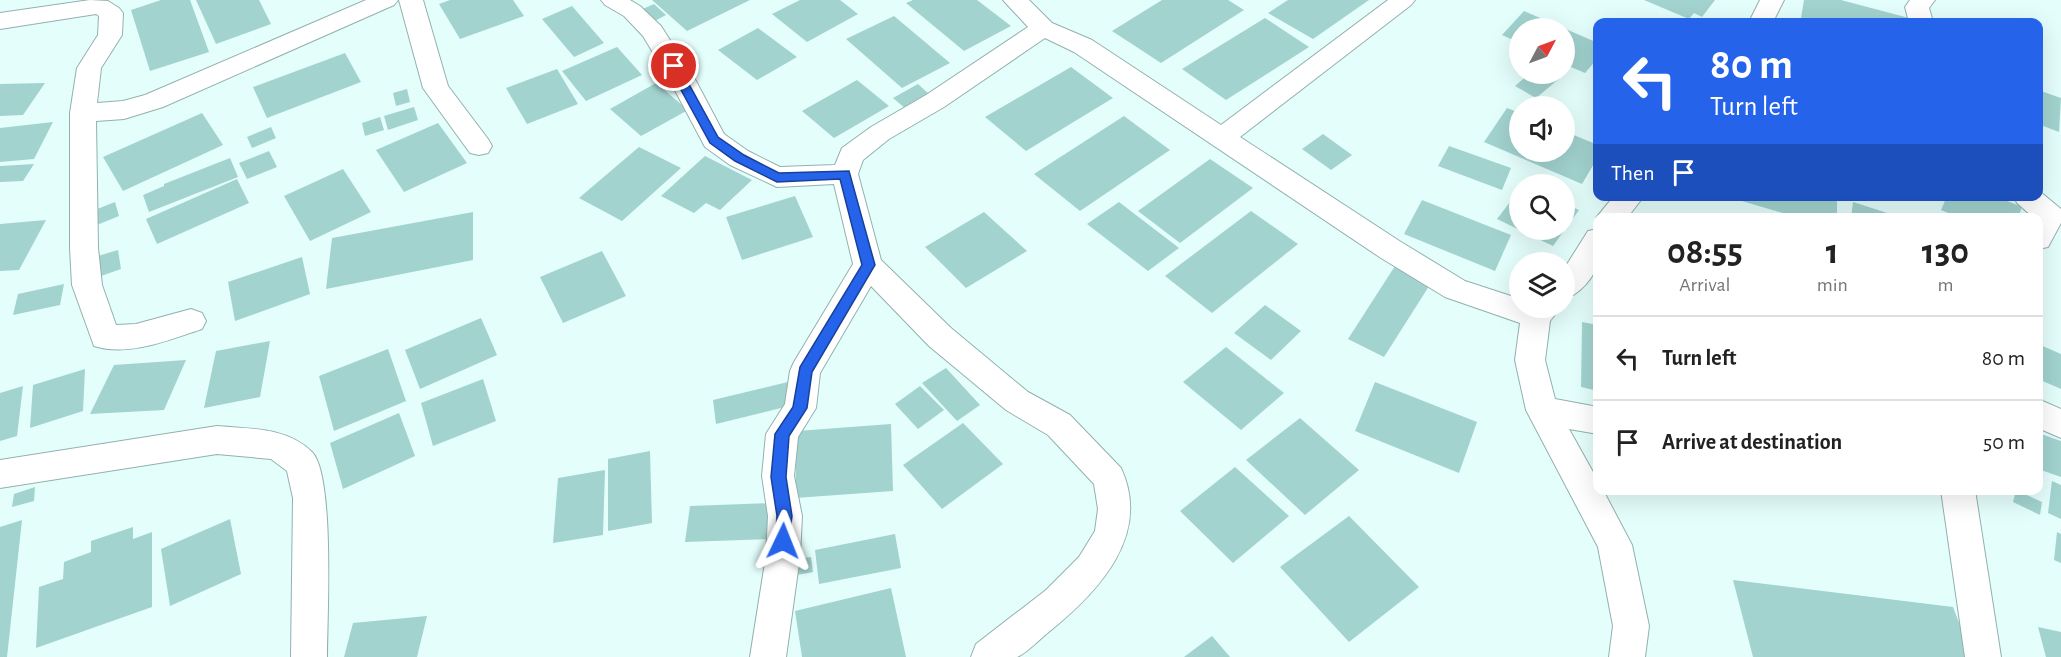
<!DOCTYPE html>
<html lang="en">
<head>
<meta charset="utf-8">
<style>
  body { margin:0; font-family:"Alegreya Sans",sans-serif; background:#f6f6f6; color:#222; height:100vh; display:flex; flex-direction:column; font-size:22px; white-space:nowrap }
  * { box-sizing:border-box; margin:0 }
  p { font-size:20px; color:#767676 }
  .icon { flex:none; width:33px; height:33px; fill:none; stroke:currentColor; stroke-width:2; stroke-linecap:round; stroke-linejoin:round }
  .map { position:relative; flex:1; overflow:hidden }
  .panel { position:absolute; left:1593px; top:213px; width:450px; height:282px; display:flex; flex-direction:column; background:#fff; border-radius:12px; box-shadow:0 6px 24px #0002 }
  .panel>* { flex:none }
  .banner { position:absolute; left:1593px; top:18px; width:450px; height:183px; border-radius:12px; box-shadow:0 6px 24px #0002; background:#2563eb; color:#fff; overflow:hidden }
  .needle { width:39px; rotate:49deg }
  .fabs { position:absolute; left:1509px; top:18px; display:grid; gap:12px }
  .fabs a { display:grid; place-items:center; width:66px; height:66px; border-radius:50%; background:#fff; box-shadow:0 6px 24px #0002; font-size:30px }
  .pin { position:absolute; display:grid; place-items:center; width:51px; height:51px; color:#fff; margin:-26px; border:3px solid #fff; border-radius:50%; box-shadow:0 2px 6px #0007 }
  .me { position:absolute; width:66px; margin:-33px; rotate:2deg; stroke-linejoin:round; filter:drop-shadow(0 0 4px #0008) }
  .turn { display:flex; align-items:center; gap:21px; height:126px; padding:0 18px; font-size:27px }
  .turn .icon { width:78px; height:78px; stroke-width:2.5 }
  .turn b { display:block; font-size:42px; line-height:51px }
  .then { display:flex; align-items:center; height:57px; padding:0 18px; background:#0003; gap:12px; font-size:22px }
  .eta { display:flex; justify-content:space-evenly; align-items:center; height:102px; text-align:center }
  .eta b { font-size:36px; font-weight:600; line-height:42px }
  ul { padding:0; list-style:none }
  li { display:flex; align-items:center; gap:18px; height:84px; padding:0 18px; border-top:2px solid #e0e0e0 }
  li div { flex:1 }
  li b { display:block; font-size:22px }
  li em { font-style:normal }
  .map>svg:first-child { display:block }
  .building { fill:#a2d3cf }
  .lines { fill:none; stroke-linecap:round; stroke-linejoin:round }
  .minor-casing { stroke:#92b1ae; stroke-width:2 }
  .minor { fill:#fff; fill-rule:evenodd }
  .route { fill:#2563eb; stroke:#184099; stroke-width:1.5 }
</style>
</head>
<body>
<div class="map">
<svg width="2061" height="657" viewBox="0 0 2061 657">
  <rect width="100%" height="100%" fill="#e4fefc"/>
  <g class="building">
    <polygon points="161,0 190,0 209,52 150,71 131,10"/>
    <polygon points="196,0 259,0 271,24 216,44"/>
    <polygon points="450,0 513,0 524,16 460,39 439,4"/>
    <polygon points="652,0 750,0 687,31"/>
    <polygon points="800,0 840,0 858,14 807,42 772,14"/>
    <polygon points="913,0 977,0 1011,26 964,51 906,3"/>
    <polygon points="1162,0 1228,0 1244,10 1161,63 1112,31"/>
    <polygon points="1288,0 1369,0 1313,39 1268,13"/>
    <polygon points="1644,0 1715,0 1702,17 1694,13 1689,19"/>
    <polygon points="1804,0 1841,0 1909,18 1909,22 1817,22 1801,18"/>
    <polygon points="654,4 666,15 651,23 638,11"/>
    <polygon points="572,6 604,43 574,57 542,19"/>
    <polygon points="1524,11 1598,43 1598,58 1585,73 1564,64 1564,28 1520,28 1520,43 1502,35"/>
    <polygon points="894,16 950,63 902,88 846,39"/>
    <polygon points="1265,18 1309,47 1226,100 1182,69"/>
    <polygon points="758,28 797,57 757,80 718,50"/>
    <polygon points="617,47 642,75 586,101 562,71"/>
    <polygon points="345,53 361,82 267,118 253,87"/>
    <polygon points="1071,67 1113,98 1026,151 985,117"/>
    <polygon points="557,69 578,104 527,124 506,88"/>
    <polygon points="1529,74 1565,74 1536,98 1515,86"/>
    <polygon points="857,80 889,106 834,138 802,111"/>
    <polygon points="45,83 23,115 0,116 0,84"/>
    <polygon points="656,83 688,110 641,136 610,109"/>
    <polygon points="918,84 931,96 906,109 893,98"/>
    <polygon points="407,89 410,102 396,106 393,93"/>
    <polygon points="2038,90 2061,98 2059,132 2038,124"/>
    <polygon points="414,107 418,120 388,130 384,116"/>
    <polygon points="1507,108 1520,113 1520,152 1564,152 1564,131 1598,145 1598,157 1582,184 1484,142"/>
    <polygon points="202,113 223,145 123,191 103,157"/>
    <polygon points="1124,116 1170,150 1080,211 1034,174"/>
    <polygon points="380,117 384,130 365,136 362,123"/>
    <polygon points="53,122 34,159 0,162 0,128"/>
    <polygon points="438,123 467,163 404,192 376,150"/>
    <polygon points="271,127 276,138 252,148 247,137"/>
    <polygon points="1323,134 1352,155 1331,170 1302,149"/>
    <polygon points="1449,146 1511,168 1502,190 1438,166"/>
    <polygon points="639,147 681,168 622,221 579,198"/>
    <polygon points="269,151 277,167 247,179 239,163"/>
    <polygon points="705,156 752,180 720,210 706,203 694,213 661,196"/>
    <polygon points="230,158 238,177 149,212 143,195 164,186 164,184"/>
    <polygon points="1210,159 1253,188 1180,243 1138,211"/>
    <polygon points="34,164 23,181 0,182 0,166"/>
    <polygon points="343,169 371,212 310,241 284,196"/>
    <polygon points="237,179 249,203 157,244 146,219"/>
    <polygon points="1520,189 1520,230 1564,230 1564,203 1579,210 1553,246 1497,219"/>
    <polygon points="795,196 813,237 742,260 726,217"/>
    <polygon points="1725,196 1837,196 1837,218 1800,218"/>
    <polygon points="1947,196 1995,196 2022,207 2018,218 1960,218 1941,210"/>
    <polygon points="1422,200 1511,235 1495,271 1404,234"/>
    <polygon points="115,202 119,216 97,225 92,211"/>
    <polygon points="1119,202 1179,248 1148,271 1087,224"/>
    <polygon points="1853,202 1900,217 1900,218 1851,218"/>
    <polygon points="1251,211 1298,244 1212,313 1165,276"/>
    <polygon points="473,212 473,260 326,289 332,238"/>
    <polygon points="984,212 1027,251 966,288 925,247"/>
    <polygon points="46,220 19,270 0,271 0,224"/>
    <polygon points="118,250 121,269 101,276 98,256"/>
    <polygon points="602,251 626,296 563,323 540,277"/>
    <polygon points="302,257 310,294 235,321 228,282"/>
    <polygon points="1395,266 1431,283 1384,357 1348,339"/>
    <polygon points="64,284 60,305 13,315 18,294"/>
    <polygon points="1265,305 1301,331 1271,360 1234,333"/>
    <polygon points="481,318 497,355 420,389 405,350"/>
    <polygon points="1582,322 1598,325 1598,391 1581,387"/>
    <polygon points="270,341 260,397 204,408 216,351"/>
    <polygon points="2038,344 2061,354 2061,389 2038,379"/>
    <polygon points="1226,347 1284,393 1241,430 1183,382"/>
    <polygon points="388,349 406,401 334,431 319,376"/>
    <polygon points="186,360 164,410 90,414 114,365"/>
    <polygon points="946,368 980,405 957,421 922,383"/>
    <polygon points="85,369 83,411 30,428 33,385"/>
    <polygon points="483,379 496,421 433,446 421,403"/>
    <polygon points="788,382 793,405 716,424 713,400"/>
    <polygon points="1375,382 1477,422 1459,473 1355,431"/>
    <polygon points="23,386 17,436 0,441 0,393"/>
    <polygon points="920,386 944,410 918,429 895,404"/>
    <polygon points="399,413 415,456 343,489 330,443"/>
    <polygon points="1300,418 1359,470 1305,515 1246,460"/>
    <polygon points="963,423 1003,464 942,509 903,465"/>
    <polygon points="891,424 893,491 795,498 797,431"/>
    <polygon points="2038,433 2061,441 2061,477 2038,469"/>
    <polygon points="650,451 652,523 608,531 608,459"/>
    <polygon points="1235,467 1289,516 1233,563 1180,511"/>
    <polygon points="605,470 603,535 553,543 558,478"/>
    <polygon points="2052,481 2061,485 2061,519 2048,513"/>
    <polygon points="35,487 34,501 12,507 14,494"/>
    <polygon points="2016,490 2042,502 2040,515 2013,502"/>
    <polygon points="774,503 771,539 685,542 690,506"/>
    <polygon points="1349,516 1419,587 1349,642 1280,567"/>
    <polygon points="230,519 241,574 170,606 161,549"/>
    <polygon points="22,520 7,657 0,657 0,527"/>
    <polygon points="133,527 133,539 152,532 152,607 36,648 39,587 63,579 64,562 91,552 91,541"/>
    <polygon points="2057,532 2061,534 2061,563 2054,560"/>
    <polygon points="895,534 901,568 819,584 815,550"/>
    <polygon points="811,557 813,572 797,575 796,559"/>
    <polygon points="1733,580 1953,607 1972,657 1753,657"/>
    <polygon points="891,588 906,657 802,657 795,611"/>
    <polygon points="427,616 417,657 344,657 353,623"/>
    <polygon points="2038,627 2061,632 2061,657 2046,657"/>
    <polygon points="1212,636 1230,657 1184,657"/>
  </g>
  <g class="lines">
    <g class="minor-casing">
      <g id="minor">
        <path d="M90,0L108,1L119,8L123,13L122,35L101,68L97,103L123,101L145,95L366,0H398L394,5L163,107L124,119L96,121L98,248L102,285L116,325L136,324L191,309L202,313L206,321L202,329C169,340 128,357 94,346L72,285L70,248V113L77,68L98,35L99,16L96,14L0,29V13Z"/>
        <polygon points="399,0 423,0 448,86 488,139 492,146 488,153 479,155 470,153 423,88"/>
        <path d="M601,0H630L640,6L661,26L696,81L724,134L748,151L780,167L835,165L842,148L871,127L926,95L1028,27L1003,0H1029L1052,23L1092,40L1221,125L1388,0H1415L1411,5L1240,137L1401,242L1465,281L1520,299V308H1560L1550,321L1545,360L1555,399L1598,407V434L1569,429L1598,481V490H1603L1632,545L1649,626L1645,657H1609L1613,626L1598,547L1526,410L1515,360L1520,323L1445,297L1381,258L1074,52L1045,38L944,107L889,139L863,160L858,174L881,260L951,328L1028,392L1070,415L1121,468C1152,535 1099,591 1050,631C1042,637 1026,654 1017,657C1007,657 983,657 971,657L976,644L1046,590L1079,557L1095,531L1098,509L1094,484L1048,435L1006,410L929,346L871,286L820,373L816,408L798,437L794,476L802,516L800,556L786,657H750L766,556L768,516L762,476L766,434L785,404L790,371L794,362L853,264L834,184L777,187L730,165L705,147L670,81L643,36L624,16L605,5Z"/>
        <polygon points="1760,0 1784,0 1773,22 1749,22"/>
        <polygon points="1910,0 1935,0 1929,8 1933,22 1909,22 1905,7"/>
        <polygon points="2038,190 2061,209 2061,223 2048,247 2038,249 2038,218 2034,218 2017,203 2014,196 2038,196"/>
        <polygon points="1614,196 1644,196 1627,218 1598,218 1598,221 1596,218"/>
        <path d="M1598,229C1598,239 1599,251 1598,262C1595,277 1579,295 1564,299V269L1588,231Z"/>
        <polygon points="2038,399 2061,409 2061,438 2038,428"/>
        <path d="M217,426C250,429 287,427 312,452C335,475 327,620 327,657H291L293,498L287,471L271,459L217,454L0,488V460Z"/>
        <polygon points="1941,490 1975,490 2001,657 1965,657"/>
      </g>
    </g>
    <use href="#minor" class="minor"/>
  </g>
  <polygon class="route" points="674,62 679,66 718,137 744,155 779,173 849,171 875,265 812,372 807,408 789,436 786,477 792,516 788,546 783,548 777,546 775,541 777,516 771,477 775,434 793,407 800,367 862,265 840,179 777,182 735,161 710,143 668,66"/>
</svg>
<div class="fabs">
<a><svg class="needle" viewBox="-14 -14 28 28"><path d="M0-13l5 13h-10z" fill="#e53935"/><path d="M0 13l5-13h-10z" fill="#767676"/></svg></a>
<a><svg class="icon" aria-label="sound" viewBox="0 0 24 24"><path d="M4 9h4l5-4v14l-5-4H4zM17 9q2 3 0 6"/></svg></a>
<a><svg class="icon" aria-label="search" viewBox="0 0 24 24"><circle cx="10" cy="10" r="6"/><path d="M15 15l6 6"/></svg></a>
<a><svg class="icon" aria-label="layers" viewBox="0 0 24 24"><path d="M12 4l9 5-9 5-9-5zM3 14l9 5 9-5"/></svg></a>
</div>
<div class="pin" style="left:674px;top:66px;background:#d93025"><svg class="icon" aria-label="arrive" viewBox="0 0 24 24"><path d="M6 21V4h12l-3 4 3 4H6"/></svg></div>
<svg class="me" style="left:783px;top:541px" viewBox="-20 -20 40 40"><path d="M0-17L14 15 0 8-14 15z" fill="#2563eb" stroke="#fff" stroke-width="4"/></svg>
<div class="banner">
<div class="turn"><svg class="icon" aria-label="left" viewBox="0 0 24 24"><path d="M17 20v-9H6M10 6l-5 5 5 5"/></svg><div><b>80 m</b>Turn left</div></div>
<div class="then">Then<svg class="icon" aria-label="arrive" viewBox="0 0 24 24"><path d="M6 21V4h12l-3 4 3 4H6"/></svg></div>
</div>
<section class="panel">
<div class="eta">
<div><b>08:55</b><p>Arrival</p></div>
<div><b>1</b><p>min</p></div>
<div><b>130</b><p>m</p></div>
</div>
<ul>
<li><svg class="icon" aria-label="left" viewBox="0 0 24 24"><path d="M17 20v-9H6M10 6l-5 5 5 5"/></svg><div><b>Turn left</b></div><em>80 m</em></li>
<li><svg class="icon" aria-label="arrive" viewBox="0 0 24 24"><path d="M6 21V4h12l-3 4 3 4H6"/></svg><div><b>Arrive at destination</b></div><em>50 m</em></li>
</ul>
</section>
</div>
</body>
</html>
